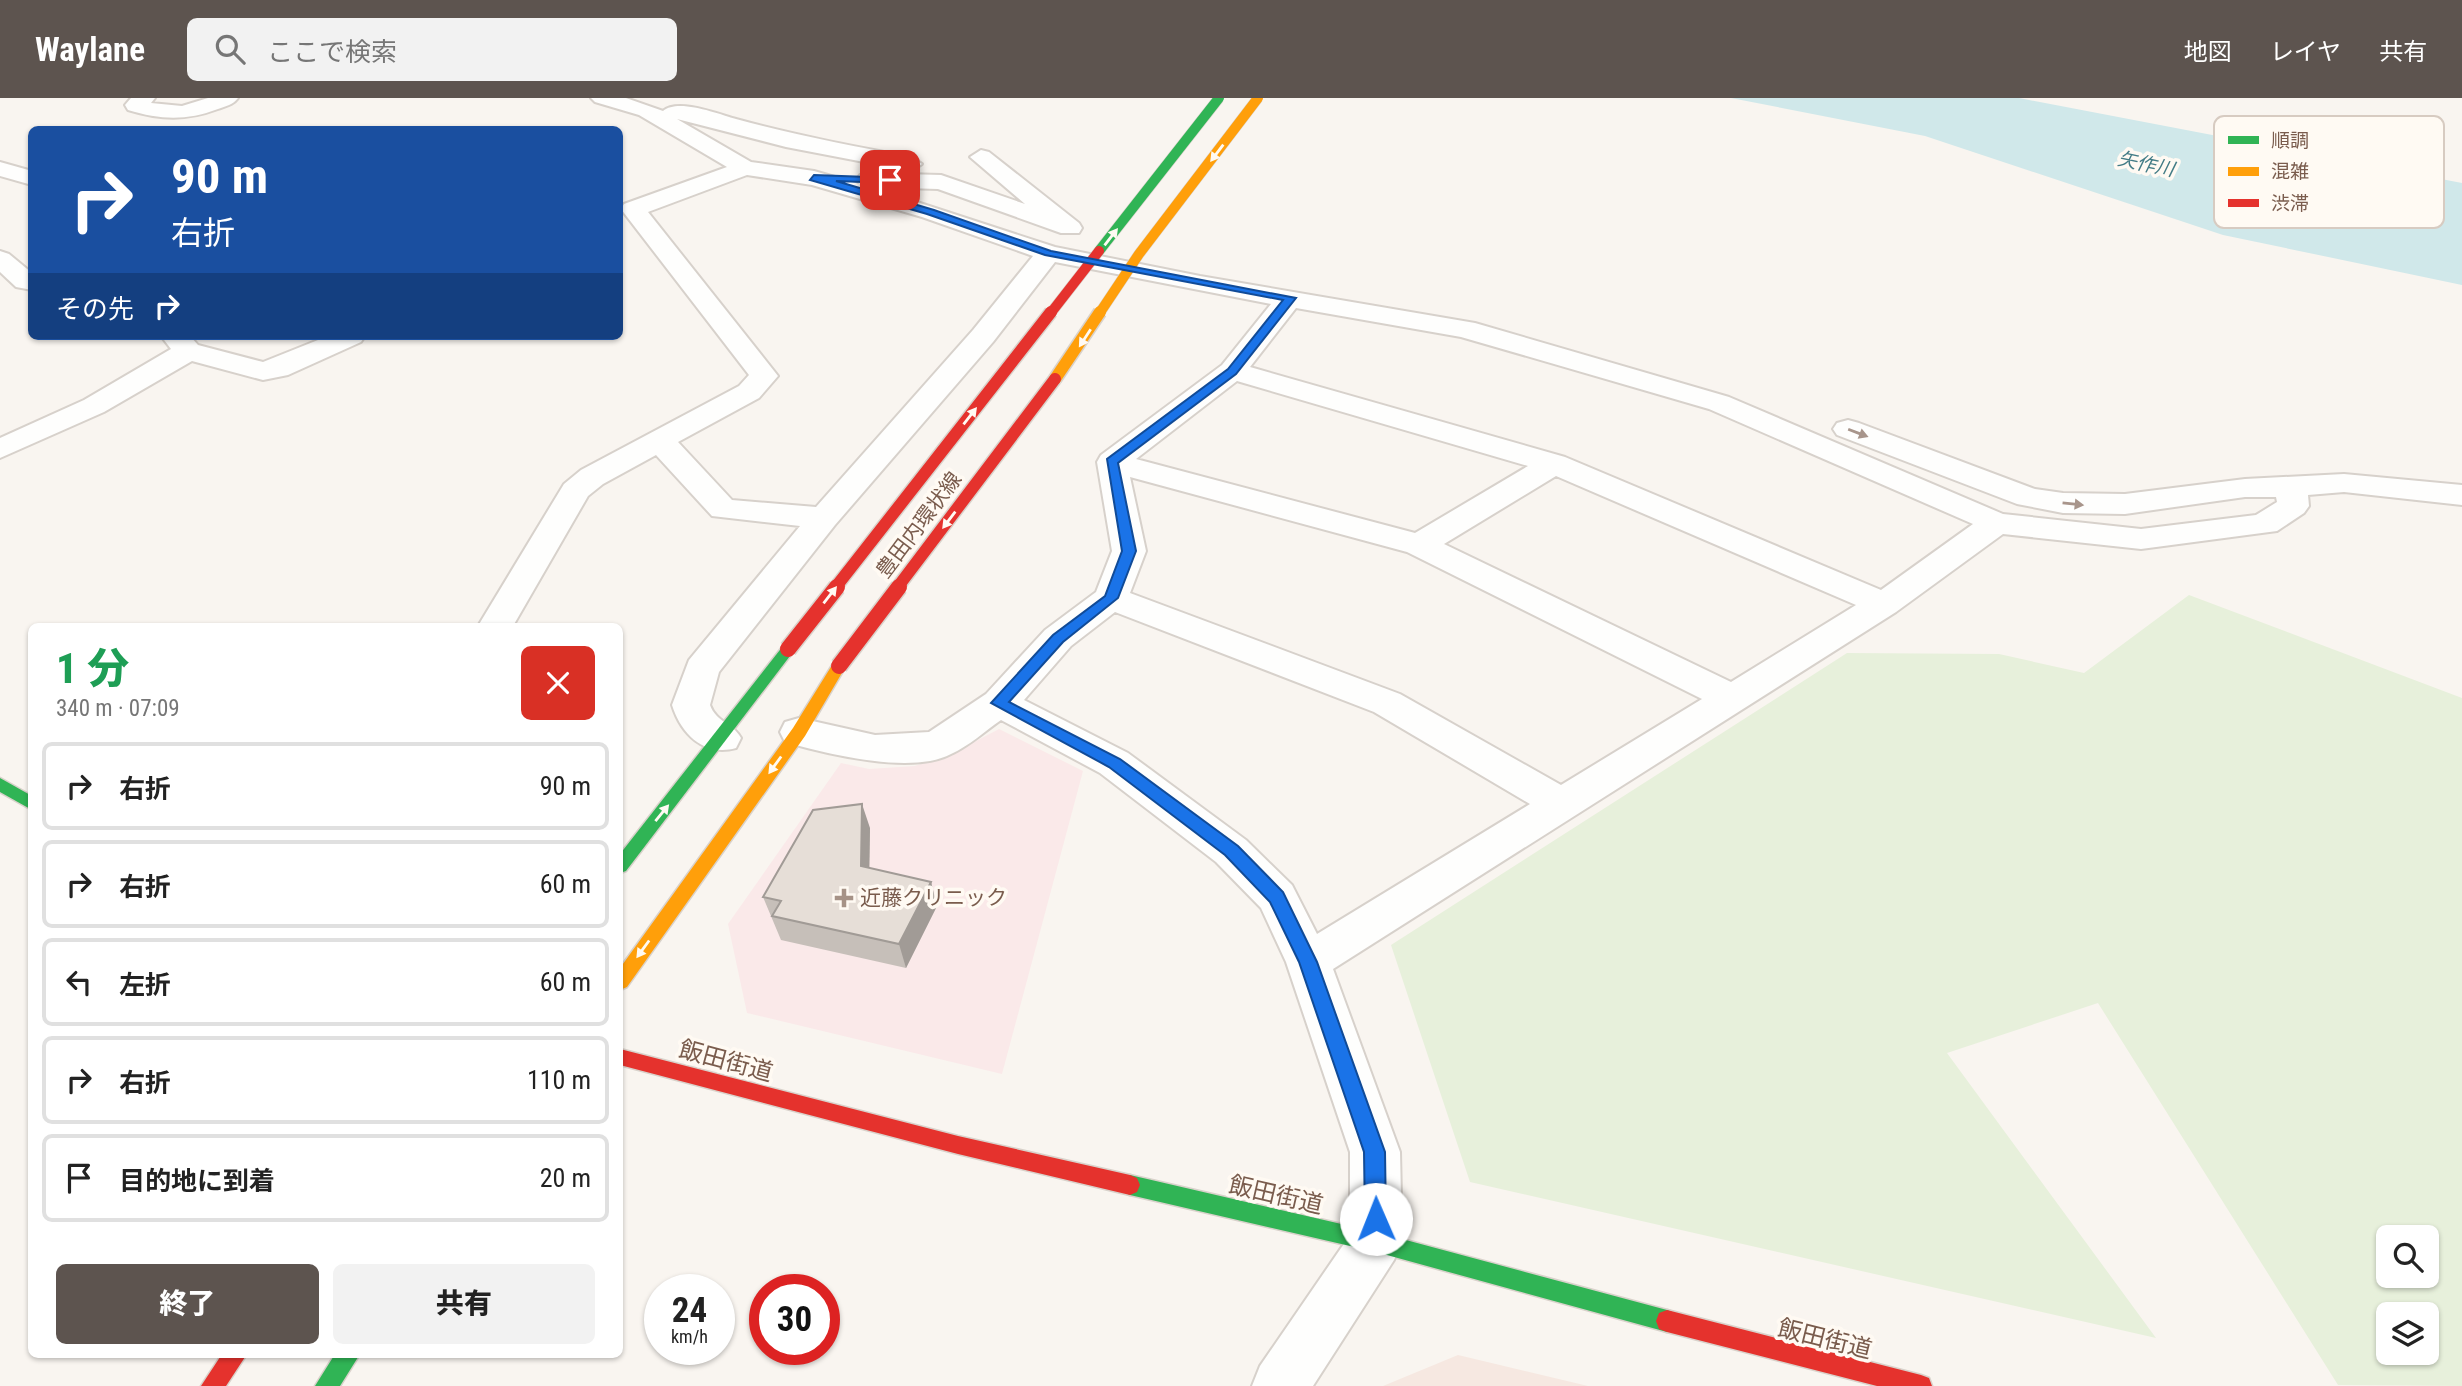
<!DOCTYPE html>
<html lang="ja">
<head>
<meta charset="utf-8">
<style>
  body { margin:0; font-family:"Roboto Condensed","Noto Sans JP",sans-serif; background:#f2f2f2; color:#222; height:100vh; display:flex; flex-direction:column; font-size:26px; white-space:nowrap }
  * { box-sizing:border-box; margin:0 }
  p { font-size:23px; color:#767676 }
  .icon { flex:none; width:38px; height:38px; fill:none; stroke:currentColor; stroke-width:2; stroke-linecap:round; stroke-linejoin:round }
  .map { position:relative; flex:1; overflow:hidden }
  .details { position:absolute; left:28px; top:525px; width:595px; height:735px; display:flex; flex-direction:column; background:#fff; border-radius:10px; box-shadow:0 2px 5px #0004 }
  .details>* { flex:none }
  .hud { position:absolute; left:28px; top:28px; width:595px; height:214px; border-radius:10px; box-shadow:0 2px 5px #0004; background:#1a4fa0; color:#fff; overflow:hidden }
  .controls { position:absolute; left:2376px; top:1127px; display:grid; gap:14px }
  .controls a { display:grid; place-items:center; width:63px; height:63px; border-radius:10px; background:#fff; box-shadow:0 2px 5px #0004; font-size:35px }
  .speed { position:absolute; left:644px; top:1176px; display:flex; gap:14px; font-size:35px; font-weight:700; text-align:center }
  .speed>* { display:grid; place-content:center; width:91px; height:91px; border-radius:50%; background:#fff; box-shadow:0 2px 5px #0004; line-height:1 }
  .speed small { font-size:18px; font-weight:400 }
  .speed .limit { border:10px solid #d22; background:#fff; color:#111 }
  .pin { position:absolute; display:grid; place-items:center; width:60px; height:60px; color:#fff; margin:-30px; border-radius:14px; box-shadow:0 4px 10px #0006 }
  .me { position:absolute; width:77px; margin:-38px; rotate:359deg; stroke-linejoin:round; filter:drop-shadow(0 0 5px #0008) }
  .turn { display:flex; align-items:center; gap:24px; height:147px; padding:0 28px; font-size:32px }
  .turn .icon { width:91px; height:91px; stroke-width:2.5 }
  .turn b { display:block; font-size:49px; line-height:60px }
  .then { display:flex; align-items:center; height:66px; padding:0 28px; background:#0003; gap:14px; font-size:26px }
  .round { display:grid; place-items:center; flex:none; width:74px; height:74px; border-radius:10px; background:#f2f2f2 }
  .head { display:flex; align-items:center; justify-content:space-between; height:119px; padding:0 28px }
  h1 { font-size:42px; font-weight:800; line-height:52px; color:#1e9e55 }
  .action { display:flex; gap:14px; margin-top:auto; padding:14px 28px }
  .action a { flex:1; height:80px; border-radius:10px; background:#5d544f; color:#fff; font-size:28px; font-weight:800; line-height:80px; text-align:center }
  .action a+a { background:#f2f2f2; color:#222 }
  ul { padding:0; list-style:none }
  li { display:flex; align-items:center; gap:21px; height:88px; margin:0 14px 10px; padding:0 14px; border:4px solid #e0e0e0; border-radius:10px }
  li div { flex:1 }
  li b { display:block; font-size:26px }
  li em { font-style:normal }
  header { display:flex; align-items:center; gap:42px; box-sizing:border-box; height:98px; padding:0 35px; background:#5d544f; color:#fff }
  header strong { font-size:33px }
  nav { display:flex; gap:38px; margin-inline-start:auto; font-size:24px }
  .search { width:490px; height:63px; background:#f2f2f2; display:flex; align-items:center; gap:18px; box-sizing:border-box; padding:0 24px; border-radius:10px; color:#767676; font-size:26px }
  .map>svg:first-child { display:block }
  .commercial { fill:#f6e8e1 }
  .medical { fill:#fae9e9 }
  .green { fill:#e7f0db; fill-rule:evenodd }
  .water { fill:#d0e8ea }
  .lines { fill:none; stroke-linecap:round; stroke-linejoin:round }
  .street-casing { stroke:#d7d1cb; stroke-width:4 }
  .fast-casing { stroke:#d9d2cb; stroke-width:3 }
  .slow-casing { stroke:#d9d2cb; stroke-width:3 }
  .jam-casing { stroke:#d9d2cb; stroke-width:3 }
  .street { fill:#fefefd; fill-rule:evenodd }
  .fast { fill:#30b455; fill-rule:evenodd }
  .slow { fill:#ff9f0a; fill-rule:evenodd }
  .jam { fill:#e5322d; fill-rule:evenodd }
  .fast-bridge-casing { stroke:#d9d2cb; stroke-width:11; stroke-linecap:butt }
  .slow-bridge-far1-casing { stroke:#d9d2cb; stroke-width:11; stroke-linecap:butt }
  .slow-bridge-casing { stroke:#d9d2cb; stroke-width:15; stroke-linecap:butt }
  .jam-bridge-far2-casing { stroke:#d9d2cb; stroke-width:11; stroke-linecap:butt }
  .jam-bridge-far1-casing { stroke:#d9d2cb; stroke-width:15; stroke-linecap:butt }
  .jam-bridge-casing { stroke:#d9d2cb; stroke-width:19; stroke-linecap:butt }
  .fast-bridge { stroke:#30b455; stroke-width:10 }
  .slow-bridge-far1 { stroke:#ff9f0a; stroke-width:10 }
  .slow-bridge { stroke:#ff9f0a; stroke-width:12 }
  .jam-bridge-far2 { stroke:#e5322d; stroke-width:10 }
  .jam-bridge-far1 { stroke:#e5322d; stroke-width:12 }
  .jam-bridge { stroke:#e5322d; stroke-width:16 }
  .wall { fill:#c6bfb9 }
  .shaded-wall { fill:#a19b96 }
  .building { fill:#e6ded7; stroke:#a19b96; stroke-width:2 }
  .oneway { fill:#fffaf3 }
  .oneway2 { fill:#a8958b }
  .route { fill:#1a73e8; stroke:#114b97; stroke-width:2 }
  .poi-dot { fill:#a69286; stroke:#fffaf3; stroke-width:2.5 }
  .labels { text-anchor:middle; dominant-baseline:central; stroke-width:7; stroke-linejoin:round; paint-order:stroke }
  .far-water-label { font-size:19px; font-style:italic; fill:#437c86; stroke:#fffaf3 }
  .street-label { font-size:21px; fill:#7a5c4d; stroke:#fffaf3 }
  .poi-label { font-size:21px; fill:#7a5c4d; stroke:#fffaf3; text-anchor:start }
  .near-street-label { font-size:24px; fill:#7a5c4d; stroke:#fffaf3 }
  .key { fill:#fffaf3; stroke:#d7cbc1; stroke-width:2 }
  .key-label { font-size:19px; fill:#7a5c4d }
</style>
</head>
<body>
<header>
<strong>Waylane</strong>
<div class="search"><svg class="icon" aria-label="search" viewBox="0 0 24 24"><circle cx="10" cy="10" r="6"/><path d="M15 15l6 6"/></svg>ここで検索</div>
<nav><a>地図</a><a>レイヤ</a><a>共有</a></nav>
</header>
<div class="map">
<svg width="2462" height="1288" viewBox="0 0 2462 1288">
  <rect width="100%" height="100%" fill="#f9f5f0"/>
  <polygon class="commercial" points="1458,1257 1588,1288 1383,1288"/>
  <polygon class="medical" points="999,631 1083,673 1002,976 747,915 728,826 841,665 869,671 915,668 955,654"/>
  <path class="green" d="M2189,497L2462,600V1288L2338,1287L2098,905L1947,955L2156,1240L1470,1084L1391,847L1847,555L1999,556L2084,575ZM2389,1139H2427V1178H2389ZM2389,1216H2427V1255H2389Z"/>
  <polygon class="water" points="1731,0 2019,0 2462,85 2462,187 2223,137 1925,38"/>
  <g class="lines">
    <g class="street-casing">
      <g id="street">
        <path d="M131,0H155L151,5L182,8L208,0H238C233,7 226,8 218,11C186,23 161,22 128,12L125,7Z"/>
        <path d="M591,0H626L663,13C678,0 718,16 736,21C794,37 852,48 911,59L922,66L911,73L786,49L677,21L751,64L814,73L859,86L856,82L860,77L868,75L941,77L1025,106L970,59L981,52L989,54L1079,125L1082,130L1079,135H1061L938,91L871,89L1055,149L1200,178L1475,225L1729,299L2003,416L2141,431L2256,417L2277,404L2276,399H2245L2125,416L2063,415L2017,406L1837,337L1833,331L1837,325L1848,322L1859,325L2035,391L2063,395L2125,396L2245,381L2344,376L2462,387V407L2344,394L2308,397L2309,408L2304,415L2277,433L2141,451L2003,436L1896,514L1333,871L1400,1054L1402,1144L1394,1162L1313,1288H1252L1260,1268L1350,1137V1054L1286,864L1261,810L1216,764L1100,675L1001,622C985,633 969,648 951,656C912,677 827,656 785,644L780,634L785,624L799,620L875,637L929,634L986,596L1045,532L1096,494L1112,453L1097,364L1101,357L1222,267L1271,206L1055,164L993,244L835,427L719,574L710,607C716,624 733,625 741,640L736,650C704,659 681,636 672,607L689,562L800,428L712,418L656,357L603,386L588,398L513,528H478L564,386L581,372L739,288L749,277L621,111L624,106L727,69L639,17L595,4ZM747,77L812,87L922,119L1033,158L973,232L816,409L732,402L678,344L759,300L778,278L648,114ZM1296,210L1461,239L1709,311L1973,426L1881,492L1565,359L1250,269ZM1237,283L1528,368L1415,435L1136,361ZM1556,378L1856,507L1731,584L1444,446ZM1130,379L1407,454L1702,601L1561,687L1400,596L1130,495L1146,453ZM1115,514L1374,614L1530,706L1317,836L1292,787L1246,742L1128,655L1024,602L1071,548Z"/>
        <polygon points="0,64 32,73 32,87 0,78"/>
        <polygon points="0,153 9,156 32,175 32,192 16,189 0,174"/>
        <polygon points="161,238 190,238 198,247 263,264 328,238 365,238 361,244 288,277 263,282 192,263 104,314 0,360 0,340 84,302 171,251"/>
      </g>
    </g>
    <g class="fast-casing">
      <g id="fast">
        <polygon points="788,546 793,548 795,551 793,554 626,773 620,775 620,756 783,548"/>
        <polygon points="0,680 32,698 32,712 0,694"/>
        <polygon points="1130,1077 1376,1134 1667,1212 1675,1215 1678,1223 1675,1231 1667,1234 1376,1154 1130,1097 1123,1094 1120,1087 1123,1080"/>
        <polygon points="335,1256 360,1256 340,1288 315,1288"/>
      </g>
    </g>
    <g class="slow-casing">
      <polygon id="slow" points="839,563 846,568 805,638 627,889 620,892 620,870 793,630 834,564"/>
    </g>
    <g class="jam-casing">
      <g id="jam">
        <polygon points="620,951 958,1038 1130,1077 1137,1080 1140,1087 1137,1094 1130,1097 958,1056 620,967"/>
        <polygon points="1667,1212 1921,1277 1929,1280 1932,1288 1877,1288 1667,1234 1659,1231 1656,1223 1659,1215"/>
        <polygon points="222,1256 247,1256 226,1288 201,1288"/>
      </g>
    </g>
    <use href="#street" class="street"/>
    <use href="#fast" class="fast"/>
    <use href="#slow" class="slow"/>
    <use href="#jam" class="jam"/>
    <g class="fast-bridge-casing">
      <polyline id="fast-bridge" points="1099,153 1219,0"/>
    </g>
    <g class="slow-bridge-far1-casing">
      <polyline id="slow-bridge-far1" points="1099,216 1139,156 1258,0"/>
    </g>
    <g class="slow-bridge-casing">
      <polyline id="slow-bridge" points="1055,281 1100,214"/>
    </g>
    <g class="jam-bridge-far2-casing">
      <polyline id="jam-bridge-far2" points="1050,216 1099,153"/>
    </g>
    <g class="jam-bridge-far1-casing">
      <g id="jam-bridge-far1">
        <polyline points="835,490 1051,214"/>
        <polyline points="897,490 1055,281"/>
      </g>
    </g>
    <g class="jam-bridge-casing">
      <g id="jam-bridge">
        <polyline points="788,551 837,489"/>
        <polyline points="839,568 899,489"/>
      </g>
    </g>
    <use href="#fast-bridge" class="fast-bridge"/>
    <use href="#slow-bridge-far1" class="slow-bridge-far1"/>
    <use href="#slow-bridge" class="slow-bridge"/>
    <use href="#jam-bridge-far2" class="jam-bridge-far2"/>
    <use href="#jam-bridge-far1" class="jam-bridge-far1"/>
    <use href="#jam-bridge" class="jam-bridge"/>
  </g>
  <polygon class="wall" points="870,730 869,770 931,784 937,808 906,870 781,842 763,799"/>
  <g class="shaded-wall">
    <polygon points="862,706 870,730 869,792 861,768"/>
    <polygon points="931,784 937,808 906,870 899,846"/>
  </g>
  <polygon class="building" points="862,706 861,768 931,784 899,846 772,818 781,803 763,799 813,712"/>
  <defs><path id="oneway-solid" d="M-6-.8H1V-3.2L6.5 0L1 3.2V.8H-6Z" transform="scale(1.75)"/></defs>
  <g class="oneway">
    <use href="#oneway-solid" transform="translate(1217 55) rotate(127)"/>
    <use href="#oneway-solid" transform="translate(1111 139) rotate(-52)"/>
    <use href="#oneway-solid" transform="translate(1085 240) rotate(123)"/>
    <use href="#oneway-solid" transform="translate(970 318) rotate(-52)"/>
    <use href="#oneway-solid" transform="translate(949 422) rotate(127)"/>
    <use href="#oneway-solid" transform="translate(830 497) rotate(-52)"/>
    <use href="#oneway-solid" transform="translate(775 667) rotate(126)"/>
    <use href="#oneway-solid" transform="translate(662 715) rotate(-51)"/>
    <use href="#oneway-solid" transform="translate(643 851) rotate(126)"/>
  </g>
  <g class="oneway2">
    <use href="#oneway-solid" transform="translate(1858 335) rotate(21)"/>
    <use href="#oneway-solid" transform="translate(2073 406) rotate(6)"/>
  </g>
  <polygon class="route" points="814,77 894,80 890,85 836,83 934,112 1051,153 1296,200 1236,276 1118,365 1136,453 1118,500 1063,544 1009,604 1120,661 1238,748 1283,794 1317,864 1385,1054 1386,1121 1383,1129 1376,1132 1368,1129 1365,1121 1364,1054 1299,864 1270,804 1225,757 1109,669 991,605 1053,537 1105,498 1122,453 1107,361 1228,271 1283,202 1045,157 927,116 810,82"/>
  <path class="poi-dot" d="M840.5 789.5h7v7h7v7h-7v7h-7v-7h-7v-7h7z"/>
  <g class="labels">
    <g class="far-water-label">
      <text transform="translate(2146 66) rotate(12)">矢作川</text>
    </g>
    <g class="street-label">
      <text transform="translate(919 427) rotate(-53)">豊田内環状線</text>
    </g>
    <g class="poi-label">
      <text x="860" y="800">近藤クリニック</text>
    </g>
    <g class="near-street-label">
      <text transform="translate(726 963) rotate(15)">飯田街道</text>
      <text transform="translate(1276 1097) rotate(13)">飯田街道</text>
      <text transform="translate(1825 1241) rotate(14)">飯田街道</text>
    </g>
  </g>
  <rect x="2214" y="18" width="230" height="112" rx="10" class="key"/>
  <rect x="2228" y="38" width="31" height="8" fill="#30b455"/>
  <rect x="2228" y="69" width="31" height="9" fill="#ff9f0a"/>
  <rect x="2228" y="101" width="31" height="8" fill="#e5322d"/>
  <g class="key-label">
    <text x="2271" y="49">順調</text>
    <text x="2271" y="80">混雑</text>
    <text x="2271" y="112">渋滞</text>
  </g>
</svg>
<div class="controls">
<a><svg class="icon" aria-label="search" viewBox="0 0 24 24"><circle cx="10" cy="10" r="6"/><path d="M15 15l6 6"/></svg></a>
<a><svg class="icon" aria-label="layers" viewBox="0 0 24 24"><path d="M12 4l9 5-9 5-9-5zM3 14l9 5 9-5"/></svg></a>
</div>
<div class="speed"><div>24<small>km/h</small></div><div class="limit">30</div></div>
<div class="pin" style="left:890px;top:82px;background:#d93025"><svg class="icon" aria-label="arrive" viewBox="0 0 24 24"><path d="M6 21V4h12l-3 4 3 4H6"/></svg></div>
<svg class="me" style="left:1376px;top:1121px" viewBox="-20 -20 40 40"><circle r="19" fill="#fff"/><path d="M0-13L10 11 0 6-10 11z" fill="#1a73e8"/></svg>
<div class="hud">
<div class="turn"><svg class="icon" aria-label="right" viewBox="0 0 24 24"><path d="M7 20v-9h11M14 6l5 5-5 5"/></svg><div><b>90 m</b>右折</div></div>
<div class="then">その先<svg class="icon" aria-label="right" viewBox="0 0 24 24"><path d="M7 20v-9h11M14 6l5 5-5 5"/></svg></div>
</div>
<section class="details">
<div class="head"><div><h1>1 分</h1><p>340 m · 07:09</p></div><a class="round" style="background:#d93025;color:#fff"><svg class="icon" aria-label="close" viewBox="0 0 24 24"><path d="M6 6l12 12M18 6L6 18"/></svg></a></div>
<ul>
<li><svg class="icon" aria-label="right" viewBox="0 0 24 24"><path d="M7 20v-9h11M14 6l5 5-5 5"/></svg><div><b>右折</b></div><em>90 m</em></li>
<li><svg class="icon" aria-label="right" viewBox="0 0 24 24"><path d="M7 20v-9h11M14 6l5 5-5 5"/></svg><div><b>右折</b></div><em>60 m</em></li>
<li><svg class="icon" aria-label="left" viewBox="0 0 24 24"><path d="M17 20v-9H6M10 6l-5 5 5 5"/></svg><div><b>左折</b></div><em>60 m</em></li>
<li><svg class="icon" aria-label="right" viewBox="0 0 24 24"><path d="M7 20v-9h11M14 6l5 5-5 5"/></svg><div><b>右折</b></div><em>110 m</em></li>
<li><svg class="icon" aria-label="arrive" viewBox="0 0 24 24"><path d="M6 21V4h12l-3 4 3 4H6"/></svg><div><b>目的地に到着</b></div><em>20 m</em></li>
</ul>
<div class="action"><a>終了</a><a>共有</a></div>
</section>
</div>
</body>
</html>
